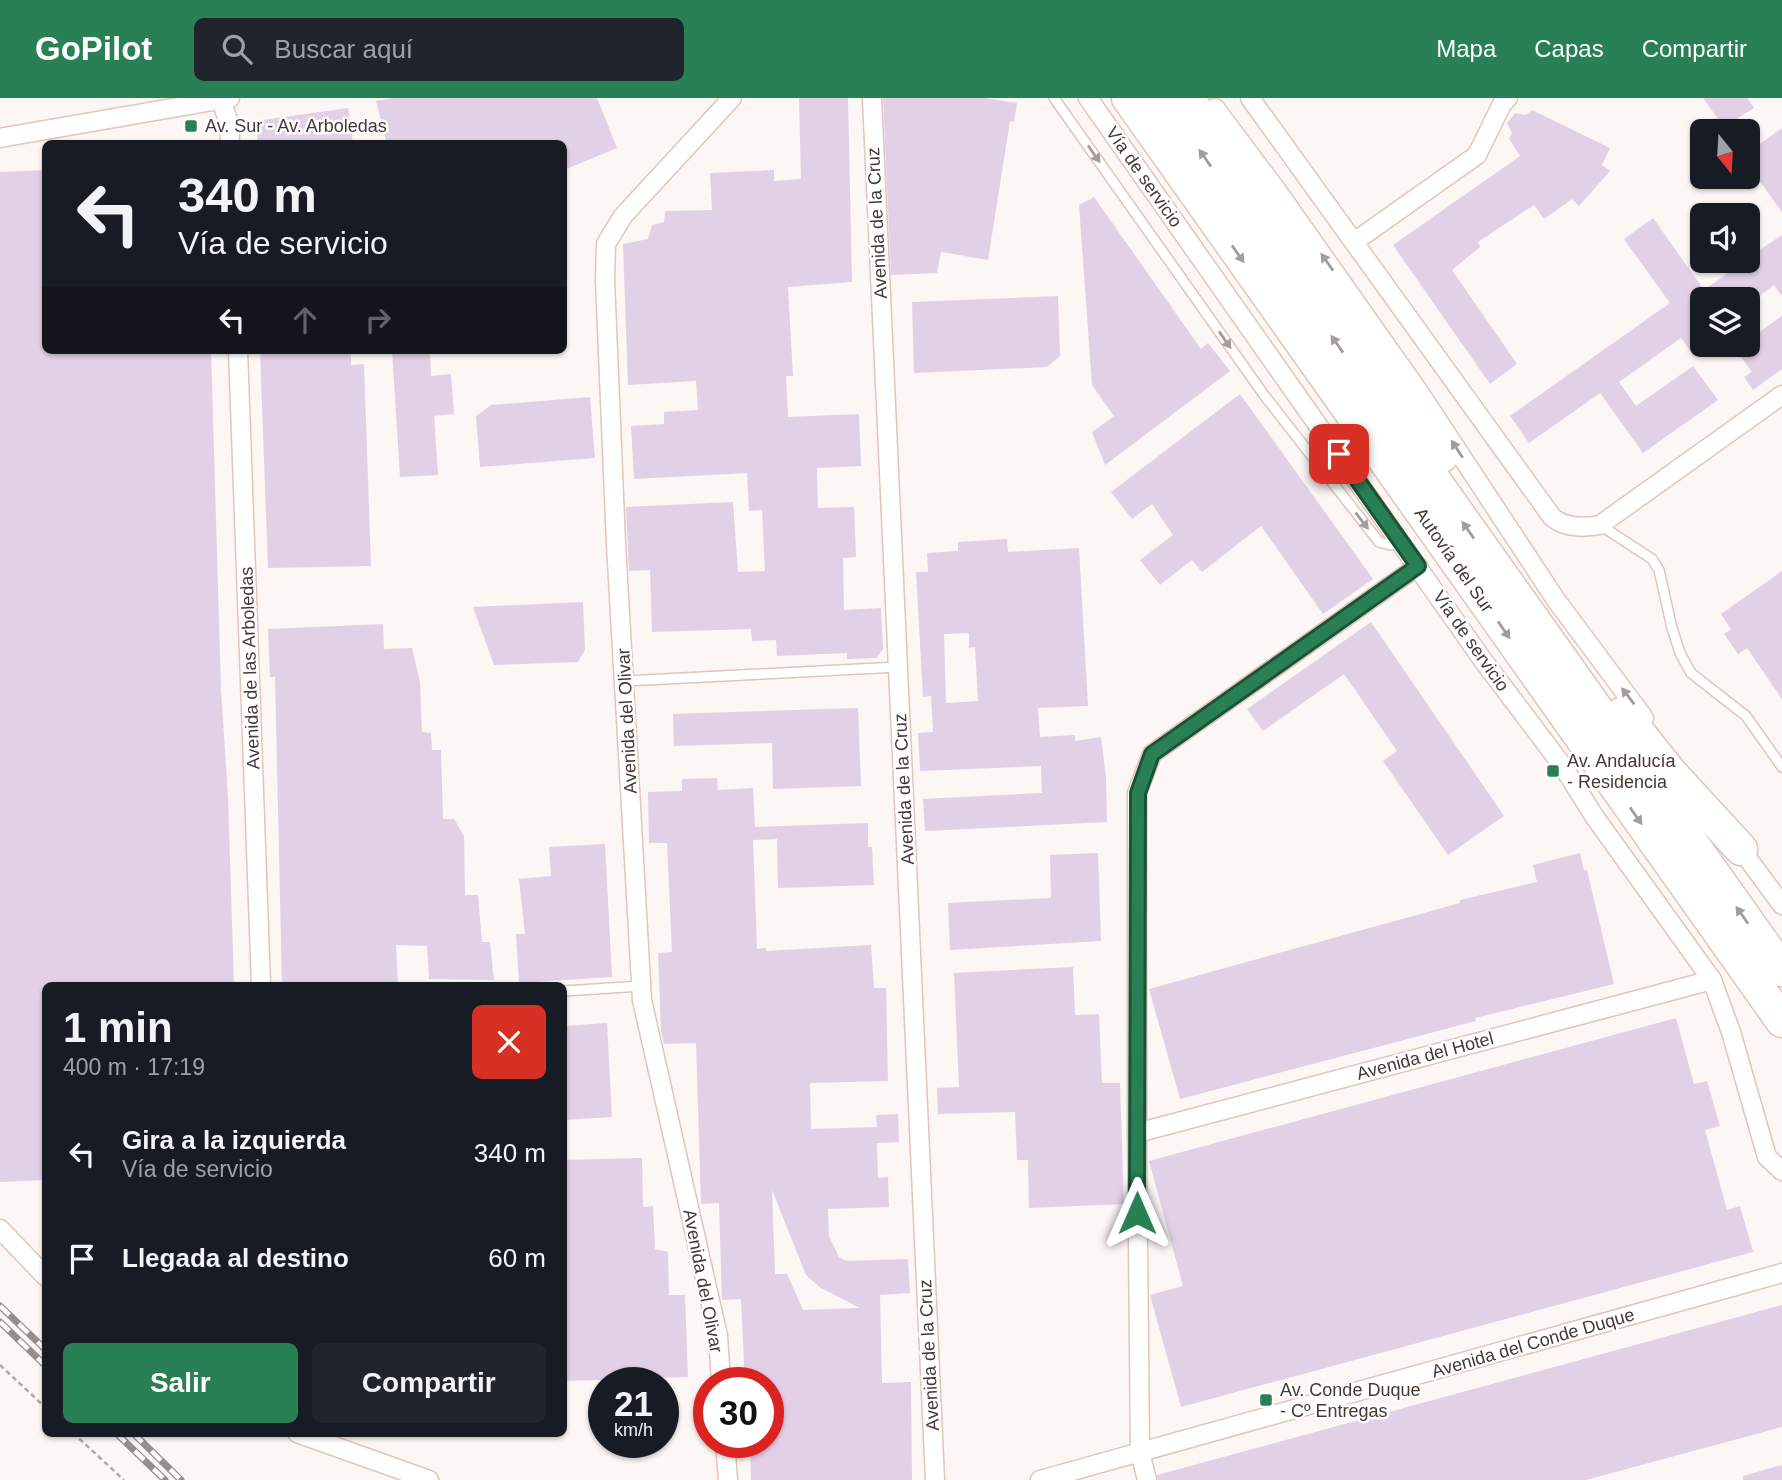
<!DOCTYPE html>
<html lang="es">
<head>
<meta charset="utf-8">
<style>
  body { margin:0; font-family:Helvetica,sans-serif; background:#20242c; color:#f1f3f6; height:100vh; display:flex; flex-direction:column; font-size:26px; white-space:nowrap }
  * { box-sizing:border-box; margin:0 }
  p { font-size:23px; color:#9ea1a6 }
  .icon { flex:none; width:38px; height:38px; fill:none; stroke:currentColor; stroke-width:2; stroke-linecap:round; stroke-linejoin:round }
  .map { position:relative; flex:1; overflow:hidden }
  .side { position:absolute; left:42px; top:884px; width:525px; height:455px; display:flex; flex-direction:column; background:#171b24; border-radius:10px; box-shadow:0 2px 5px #0004 }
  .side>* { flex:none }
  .guide { position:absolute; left:42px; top:42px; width:525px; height:214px; border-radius:10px; box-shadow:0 2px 5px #0004; background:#171b24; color:#f1f3f6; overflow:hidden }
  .needle { width:46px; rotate:162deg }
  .buttons { position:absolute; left:1690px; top:21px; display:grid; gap:14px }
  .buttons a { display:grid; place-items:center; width:70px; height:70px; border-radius:10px; background:#171b24; box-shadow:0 2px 5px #0004; font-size:35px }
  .speed { position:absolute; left:588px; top:1269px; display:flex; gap:14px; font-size:35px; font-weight:700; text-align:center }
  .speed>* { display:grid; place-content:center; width:91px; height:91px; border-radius:50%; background:#171b24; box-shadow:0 2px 5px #0004; line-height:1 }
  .speed small { font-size:18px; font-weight:400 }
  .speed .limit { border:10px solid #d22; background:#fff; color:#111 }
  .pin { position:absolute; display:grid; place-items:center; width:60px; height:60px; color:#fff; margin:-30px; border-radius:14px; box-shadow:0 4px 10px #0006 }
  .me { position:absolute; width:77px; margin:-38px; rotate:0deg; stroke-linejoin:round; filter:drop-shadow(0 0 5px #0008) }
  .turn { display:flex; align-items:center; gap:24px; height:147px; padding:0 21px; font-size:32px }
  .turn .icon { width:91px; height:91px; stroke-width:2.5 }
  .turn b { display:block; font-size:49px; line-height:60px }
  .lanes { display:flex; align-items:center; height:66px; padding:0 21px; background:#0003; justify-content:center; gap:35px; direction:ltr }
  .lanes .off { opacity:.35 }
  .round { display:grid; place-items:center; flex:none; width:74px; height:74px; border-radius:10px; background:#20242c }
  .headline { display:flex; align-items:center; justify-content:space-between; height:119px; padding:0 21px }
  h1 { font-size:42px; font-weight:800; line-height:52px }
  .action { display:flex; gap:14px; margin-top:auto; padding:14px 21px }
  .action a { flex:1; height:80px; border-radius:10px; background:#298054; color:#fff; font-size:28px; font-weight:800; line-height:80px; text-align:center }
  .action a+a { background:#20242c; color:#f1f3f6 }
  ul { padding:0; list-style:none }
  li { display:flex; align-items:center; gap:21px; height:105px; padding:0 21px }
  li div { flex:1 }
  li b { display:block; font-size:26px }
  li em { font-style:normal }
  header { display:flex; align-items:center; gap:42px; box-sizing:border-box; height:98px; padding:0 35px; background:#298054; color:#fff }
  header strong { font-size:33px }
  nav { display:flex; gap:38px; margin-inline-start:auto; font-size:24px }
  .search { width:490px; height:63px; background:#20242c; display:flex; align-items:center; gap:18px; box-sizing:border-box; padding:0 24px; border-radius:10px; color:#9ea1a6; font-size:26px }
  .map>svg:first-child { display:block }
  .building { fill:#e2d0e7; fill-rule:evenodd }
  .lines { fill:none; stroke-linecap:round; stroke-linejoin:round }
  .lane-casing { stroke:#e2c5ba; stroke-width:12 }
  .street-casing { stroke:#e2c5ba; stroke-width:21 }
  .highway-casing { stroke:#e2c5ba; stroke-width:35 }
  .path { stroke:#b0a8a5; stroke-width:2.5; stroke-dasharray:5 3.5; stroke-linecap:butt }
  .lane { stroke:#fff; stroke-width:9 }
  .street { stroke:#fff; stroke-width:18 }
  .highway { stroke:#fff; stroke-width:32 }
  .rail-casing { stroke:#978e8b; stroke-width:7 }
  .rail { stroke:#fff; stroke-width:4.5; stroke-dasharray:13; stroke-linecap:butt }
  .oneway { fill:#a29c9a }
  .route-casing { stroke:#1b5337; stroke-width:18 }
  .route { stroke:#298054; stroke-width:12 }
  .poi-dot { fill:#298054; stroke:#fff; stroke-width:2.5 }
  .labels { text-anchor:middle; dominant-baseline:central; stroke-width:5; stroke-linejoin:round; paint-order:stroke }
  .poi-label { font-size:18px; fill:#453935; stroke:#fff; text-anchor:start }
  .street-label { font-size:18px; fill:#453935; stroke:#fff }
</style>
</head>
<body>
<header>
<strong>GoPilot</strong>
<div class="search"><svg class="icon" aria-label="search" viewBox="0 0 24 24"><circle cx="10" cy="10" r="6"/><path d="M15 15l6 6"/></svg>Buscar aquí</div>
<nav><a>Mapa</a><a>Capas</a><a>Compartir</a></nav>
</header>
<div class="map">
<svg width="1782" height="1382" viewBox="0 0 1782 1382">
  <rect width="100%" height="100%" fill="#fcf6f4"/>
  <g class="building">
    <polygon points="392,0 597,0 617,50 564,72 564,46 387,46 376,3"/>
    <polygon points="799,0 848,0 852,184 788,189 793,278 786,278 788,319 859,316 861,368 817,370 818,410 854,409 856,459 843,460 844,512 881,510 883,551 876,560 847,561 847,555 777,558 776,542 752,543 751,531 652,534 650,472 629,473 626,409 733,404 738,474 765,473 762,412 749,413 747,375 634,381 631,328 664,326 664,314 698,312 696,283 628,287 623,146 648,141 652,127 664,124 665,113 712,112 710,75 774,72 774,83 801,81"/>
    <polygon points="883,0 985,0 1017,5 1014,24 1010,23 988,162 941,154 937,175 891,177"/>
    <polygon points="1703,0 1747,0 1754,10 1724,29"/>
    <polygon points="348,10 353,46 258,46 256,23"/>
    <polygon points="1532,12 1610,50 1602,67 1610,73 1579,108 1572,101 1544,121 1534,107 1478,144 1480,149 1452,172 1517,266 1490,286 1393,147 1520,58 1509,41 1512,35 1507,25 1515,15 1526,17"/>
    <polygon points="1782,30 1782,114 1748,67 1748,54"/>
    <polygon points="46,72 46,252 211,252 221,591 228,700 234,887 46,887 46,1082 0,1084 0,74"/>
    <polygon points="1094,99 1201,251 1208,245 1230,273 1105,367 1092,334 1114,318 1092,287 1079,107"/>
    <polygon points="1653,120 1704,192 1745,163 1748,163 1748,160 1782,137 1782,198 1774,187 1755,201 1703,201 1703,250 1693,257 1681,240 1619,284 1636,308 1693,268 1718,302 1643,355 1600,295 1529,345 1510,318 1670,205 1624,141"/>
    <polygon points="1058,198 1060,258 1047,269 914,275 912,204"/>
    <polygon points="1782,218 1782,271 1753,292 1744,279 1752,274 1732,247 1748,247 1748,242"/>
    <polygon points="260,252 351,252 351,267 364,266 371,468 268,470"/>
    <polygon points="392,252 430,252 431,278 451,276 454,316 434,318 438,377 400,379"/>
    <polygon points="1240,296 1373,481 1323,516 1261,428 1202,474 1192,462 1160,487 1140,462 1173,437 1152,406 1132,421 1111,394"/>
    <polygon points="590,299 595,360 480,369 476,318 491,307"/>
    <path d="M1007,441L1008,454L1079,450L1088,608L1038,610L1040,639L1075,637V643L1101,639L1106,679L1107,724L925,733L923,701L1042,695L1041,668L920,673L918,635L933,634L931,598L923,599L916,474H928L927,455L958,453V444ZM969,535V550L975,549L978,603L946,605L944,536Z"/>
    <polygon points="1782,473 1782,601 1747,550 1738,556 1724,536 1731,531 1721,516"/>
    <polygon points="583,504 585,552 578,564 494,567 473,509"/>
    <polygon points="1371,524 1504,718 1448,757 1383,663 1397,653 1344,576 1263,633 1247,611"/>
    <polygon points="383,526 384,551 412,550 420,584 422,634 431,635 432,652 441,652 443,721 454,721 464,738 465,797 478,797 482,844 490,844 494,882 429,881 427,848 396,847 398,887 282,887 275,579 270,579 268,531"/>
    <polygon points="858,610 861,688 773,691 772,645 674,648 673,616"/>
    <path d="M717,680L718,692L753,690L755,729L868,725V749H872L874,787L778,790L777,741L753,742L757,851L766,850V853L871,847L874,890H886L888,983L810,985L811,1031L877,1029L876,1017L898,1016L899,1044L877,1045L878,1080L888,1079L889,1109L828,1111L829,1138L839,1159L846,1163L908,1161L910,1195L880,1197L882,1285L911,1284L912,1382H751L750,1344H768V1284H745L741,1201L722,1202L719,1105L701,1106L696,945L664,946L661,933L658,855L672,854L667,745H649L648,694L682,693V681ZM772,1092L806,1177L821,1190L860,1210L803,1212L787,1176H775Z"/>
    <polygon points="605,746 612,879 519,885 516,836 525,836 519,781 551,778 549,749"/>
    <polygon points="1098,755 1101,843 950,852 948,805 1051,800 1050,757"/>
    <polygon points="1580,755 1584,772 1587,772 1614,886 1475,920 1476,923 1180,1001 1149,891 1460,805 1460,802 1537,784 1533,767"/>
    <polygon points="1073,869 1075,917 1099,916 1102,985 1120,985 1124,1106 1029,1110 1028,1062 1017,1062 1015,1014 938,1016 937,990 959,989 954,875"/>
    <polygon points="1676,920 1694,986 1707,983 1720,1028 1705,1032 1727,1112 1740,1108 1753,1154 1181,1309 1150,1197 1183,1188 1149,1063"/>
    <polygon points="607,925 612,1019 564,1022 564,928"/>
    <polygon points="642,1060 643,1109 653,1108 655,1151 668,1154 669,1197 685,1197 688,1279 564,1283 564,1062"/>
    <polygon points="1782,1207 1782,1329 1586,1382 1158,1382 1157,1377"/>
    <polygon points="1782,1367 1782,1382 1743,1382 1743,1378"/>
  </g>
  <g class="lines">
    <g class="lane-casing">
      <g id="lane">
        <polyline points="1054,0 1264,297 1379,444 1390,447 1401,445"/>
        <polyline points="1600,427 1652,461 1659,472 1672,530 1680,555 1691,575 1746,618 1782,669"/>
        <polyline points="625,583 898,569"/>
        <polyline points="564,893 641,888"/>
      </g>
    </g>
    <g class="street-casing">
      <g id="street">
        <polyline points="872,0 935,1382"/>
        <polyline points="1088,0 1482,561 1562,667 1594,718 1712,882 1731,934 1767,1059 1782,1073"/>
        <path d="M1250,0L1552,419C1565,430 1583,430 1600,427L1782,297"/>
        <polyline points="221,2 229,25 230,46"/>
        <polyline points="1215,10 1278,94 1419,294 1556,502 1644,620"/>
        <polyline points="0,40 230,0"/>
        <polyline points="1354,144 1477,57 1502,6 1508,0"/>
        <polyline points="238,252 261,887"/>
        <polyline points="1737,746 1782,807"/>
        <polyline points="1137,1035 1712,882"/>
        <polyline points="0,1131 46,1179"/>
        <polyline points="721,1284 718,1238 642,902 616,446 605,182 606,146 623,118 732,0"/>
        <polyline points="297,1335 429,1382"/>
        <polyline points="725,1344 728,1382"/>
        <polyline points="1040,1382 1782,1175"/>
        <polyline points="1147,1382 1140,1354 1137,1035 1137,695 1152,656 1418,468"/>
      </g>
    </g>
    <g class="highway-casing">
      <g id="highway">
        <polyline points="1128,0 1782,923"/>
        <polyline points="1163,0 1782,872"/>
        <polyline points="1192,7 1229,54 1442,358"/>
        <polyline points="1623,615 1670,674 1741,751"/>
      </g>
    </g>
    <g class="path">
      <polyline points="0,1267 46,1310"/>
      <polyline points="73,1335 124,1382"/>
    </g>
    <use href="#lane" class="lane"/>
    <use href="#street" class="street"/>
    <use href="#highway" class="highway"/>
    <g class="rail-casing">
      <g id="rail">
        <polyline points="0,1208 46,1252"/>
        <polyline points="0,1224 46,1268"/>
        <polyline points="116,1335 165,1382"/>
        <polyline points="133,1335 181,1382"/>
      </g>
    </g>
    <use href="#rail" class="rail"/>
  </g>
  <defs><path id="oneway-solid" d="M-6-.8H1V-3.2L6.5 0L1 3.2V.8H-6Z" transform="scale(1.75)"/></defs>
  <g class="oneway">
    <use href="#oneway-solid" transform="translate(1094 56) rotate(55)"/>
    <use href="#oneway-solid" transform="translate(1205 60) rotate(-125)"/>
    <use href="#oneway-solid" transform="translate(1238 156) rotate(55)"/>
    <use href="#oneway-solid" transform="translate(1327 164) rotate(-125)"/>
    <use href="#oneway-solid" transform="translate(1225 242) rotate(55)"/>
    <use href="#oneway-solid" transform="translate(1337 246) rotate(-125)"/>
    <use href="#oneway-solid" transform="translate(1457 351) rotate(-123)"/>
    <use href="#oneway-solid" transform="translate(1362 423) rotate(52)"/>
    <use href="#oneway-solid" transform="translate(1468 432) rotate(-125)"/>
    <use href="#oneway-solid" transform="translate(1504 532) rotate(55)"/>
    <use href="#oneway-solid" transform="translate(1628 598) rotate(-127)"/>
    <use href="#oneway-solid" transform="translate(1636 718) rotate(55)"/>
    <use href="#oneway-solid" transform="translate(1742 817) rotate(-125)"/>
  </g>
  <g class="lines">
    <g class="route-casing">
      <polyline id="route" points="1137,1115 1138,695 1152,656 1418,468 1339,356"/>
    </g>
    <use href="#route" class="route"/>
  </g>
  <g class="poi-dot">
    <rect x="184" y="21" width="14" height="14" rx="3.5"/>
    <rect x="1546" y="666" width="14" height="14" rx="3.5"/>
    <rect x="1259" y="1295" width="14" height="14" rx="3.5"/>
  </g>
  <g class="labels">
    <g class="poi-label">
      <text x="205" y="28">Av. Sur - Av. Arboledas</text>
      <text x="1567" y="663">Av. Andalucía<tspan x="1567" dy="21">- Residencia</tspan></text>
      <text x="1280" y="1292">Av. Conde Duque<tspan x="1280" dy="21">- Cº Entregas</tspan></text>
    </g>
    <g class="street-label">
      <text transform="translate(1144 79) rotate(55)">Vía de servicio</text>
      <text transform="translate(877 125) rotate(-93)">Avenida de la Cruz</text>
      <text transform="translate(1454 462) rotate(55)">Autovía del Sur</text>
      <text transform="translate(1471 543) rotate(55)">Vía de servicio</text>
      <text transform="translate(250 570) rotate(-92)">Avenida de las Arboledas</text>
      <text transform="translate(627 623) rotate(-93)">Avenida del Olivar</text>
      <text transform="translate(904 691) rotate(-93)">Avenida de la Cruz</text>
      <text transform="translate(1425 958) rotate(-15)">Avenida del Hotel</text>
      <text transform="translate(703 1183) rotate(79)">Avenida del Olivar</text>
      <text transform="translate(1533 1245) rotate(-16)">Avenida del Conde Duque</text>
      <text transform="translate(929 1257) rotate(-93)">Avenida de la Cruz</text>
    </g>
  </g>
</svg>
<div class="buttons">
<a><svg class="needle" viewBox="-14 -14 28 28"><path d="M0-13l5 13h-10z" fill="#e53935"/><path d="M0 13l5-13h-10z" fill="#9ea1a6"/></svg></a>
<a><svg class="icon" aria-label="sound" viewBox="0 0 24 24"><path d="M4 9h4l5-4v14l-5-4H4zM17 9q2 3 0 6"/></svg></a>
<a><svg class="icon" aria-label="layers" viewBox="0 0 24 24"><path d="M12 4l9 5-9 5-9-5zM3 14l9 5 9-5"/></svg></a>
</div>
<div class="speed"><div>21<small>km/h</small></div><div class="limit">30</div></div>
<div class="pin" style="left:1339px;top:356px;background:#d93025"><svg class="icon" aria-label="arrive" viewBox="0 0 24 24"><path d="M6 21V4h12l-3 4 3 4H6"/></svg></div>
<svg class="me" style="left:1137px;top:1115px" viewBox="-20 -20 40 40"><path d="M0-17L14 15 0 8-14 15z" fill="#298054" stroke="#fff" stroke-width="4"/></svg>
<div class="guide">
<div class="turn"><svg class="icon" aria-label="left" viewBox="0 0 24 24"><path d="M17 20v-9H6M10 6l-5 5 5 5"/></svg><div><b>340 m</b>Vía de servicio</div></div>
<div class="lanes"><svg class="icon" aria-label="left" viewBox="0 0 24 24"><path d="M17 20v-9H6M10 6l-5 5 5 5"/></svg><svg class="icon off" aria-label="ahead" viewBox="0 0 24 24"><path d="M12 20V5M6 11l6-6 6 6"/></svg><svg class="icon off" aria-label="right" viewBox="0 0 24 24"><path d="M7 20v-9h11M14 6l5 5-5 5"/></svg></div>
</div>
<section class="side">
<div class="headline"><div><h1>1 min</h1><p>400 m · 17:19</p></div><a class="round" style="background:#d93025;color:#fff"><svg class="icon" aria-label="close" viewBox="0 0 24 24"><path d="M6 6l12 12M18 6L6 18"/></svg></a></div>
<ul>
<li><svg class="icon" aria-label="left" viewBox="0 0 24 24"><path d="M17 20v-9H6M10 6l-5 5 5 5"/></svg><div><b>Gira a la izquierda</b><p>Vía de servicio</p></div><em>340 m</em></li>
<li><svg class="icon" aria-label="arrive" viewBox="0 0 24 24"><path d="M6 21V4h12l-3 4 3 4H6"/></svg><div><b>Llegada al destino</b></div><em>60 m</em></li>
</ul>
<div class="action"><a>Salir</a><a>Compartir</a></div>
</section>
</div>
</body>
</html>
